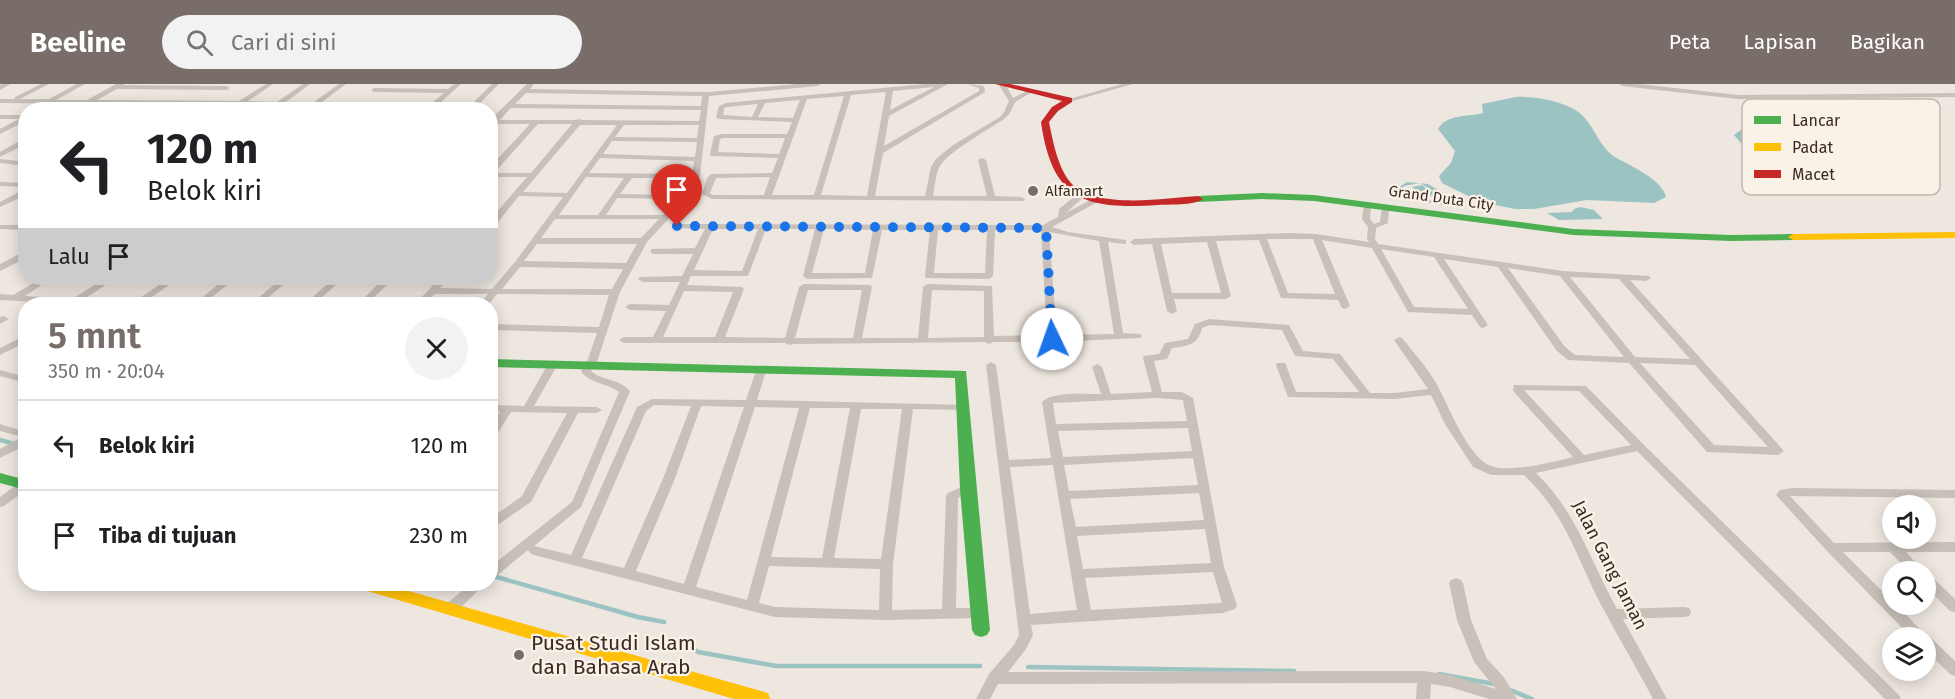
<!DOCTYPE html>
<html lang="id">
<head>
<meta charset="utf-8">
<style>
  body { margin:0; font-family:"Fira Sans",sans-serif; background:#f2f2f2; color:#202124; height:100vh; display:flex; flex-direction:column; font-size:22px; white-space:nowrap }
  * { box-sizing:border-box; margin:0 }
  p { font-size:20px; color:#757577 }
  .icon { flex:none; width:33px; height:33px; fill:none; stroke:currentColor; stroke-width:2; stroke-linecap:round; stroke-linejoin:round }
  .map { position:relative; flex:1; overflow:hidden }
  .details { position:absolute; left:18px; top:213px; width:480px; height:294px; display:flex; flex-direction:column; background:#fff; border-radius:24px; box-shadow:0 3px 15px #0003 }
  .details>* { flex:none }
  .hud { position:absolute; left:18px; top:18px; width:480px; height:183px; border-radius:24px; box-shadow:0 3px 15px #0003; background:#fff; color:#202124; overflow:hidden }
  .controls { position:absolute; left:1882px; top:411px; display:grid; gap:12px }
  .controls a { display:grid; place-items:center; width:54px; height:54px; border-radius:50%; background:#fff; box-shadow:0 3px 15px #0003; font-size:30px }
  .pin { position:absolute; display:grid; place-items:center; width:51px; height:51px; color:#fff; margin:-62px -26px; border-radius:50% 50% 50% 0; rotate:-45deg; box-shadow:0 0 6px #0007 }
  .pin .icon { rotate:45deg }
  .me { position:absolute; width:66px; margin:-33px; rotate:357deg; stroke-linejoin:round; filter:drop-shadow(0 0 4px #0008) }
  .turn { display:flex; align-items:center; gap:21px; height:126px; padding:0 30px; font-size:27px }
  .turn .icon { width:78px; height:78px; stroke-width:2.5 }
  .turn b { display:block; font-size:42px; line-height:51px }
  .then { display:flex; align-items:center; height:57px; padding:0 30px; background:#0003; gap:12px; font-size:22px }
  .round { display:grid; place-items:center; flex:none; width:63px; height:63px; border-radius:32px; background:#f2f2f2 }
  .overview { display:flex; align-items:center; justify-content:space-between; height:102px; padding:0 30px }
  h1 { font-size:36px; font-weight:600; line-height:45px; color:#786d68 }
  ul { padding:0; list-style:none }
  li { display:flex; align-items:center; gap:18px; height:90px; padding:0 30px; border-top:2px solid #e0e0e0 }
  li div { flex:1 }
  li b { display:block; font-size:22px }
  li em { font-style:normal }
  header { display:flex; align-items:center; gap:36px; box-sizing:border-box; height:84px; padding:0 30px; background:#786d68; color:#fff }
  header strong { font-size:28px }
  nav { display:flex; gap:33px; margin-inline-start:auto; font-size:21px }
  .search { width:420px; height:54px; background:#f2f2f2; display:flex; align-items:center; gap:15px; box-sizing:border-box; padding:0 21px; border-radius:33px; color:#757577; font-size:22px }
  .map>svg:first-child { display:block }
  .water { fill:#9ac3c2; fill-rule:evenodd }
  .lines { fill:none; stroke-linecap:round; stroke-linejoin:round }
  .stream { stroke:#9ac3c2; stroke-width:4.5 }
  .street { fill:#c8c0b9; fill-rule:evenodd }
  .fast { fill:#4caf50; fill-rule:evenodd }
  .slow { fill:#ffc107; fill-rule:evenodd }
  .jam { fill:#c62828; fill-rule:evenodd }
  .route { stroke:#1a73e8; stroke-width:10; stroke-dasharray:0 18 }
  .poi-dot { fill:#786d68; stroke:#fbf2e7; stroke-width:2 }
  .labels { text-anchor:middle; dominant-baseline:central; stroke-width:4.5; stroke-linejoin:round; paint-order:stroke }
  .far-poi-label { font-size:15px; fill:#392c27; stroke:#fbf2e7; text-anchor:start }
  .far-street-label { font-size:15px; fill:#392c27; stroke:#fbf2e7 }
  .street-label { font-size:18px; fill:#392c27; stroke:#fbf2e7 }
  .near-poi-label { font-size:21px; fill:#392c27; stroke:#fbf2e7; text-anchor:start }
  .key { fill:#fbf2e7; stroke:#c1b7ad; stroke-width:1.5 }
  .key-label { font-size:16px; fill:#392c27 }
</style>
</head>
<body>
<header>
<strong>Beeline</strong>
<div class="search"><svg class="icon" aria-label="search" viewBox="0 0 24 24"><circle cx="10" cy="10" r="6"/><path d="M15 15l6 6"/></svg>Cari di sini</div>
<nav><a>Peta</a><a>Lapisan</a><a>Bagikan</a></nav>
</header>
<div class="map">
<svg width="1955" height="615" viewBox="0 0 1955 615">
  <rect width="100%" height="100%" fill="#eee7e0"/>
  <g class="water">
    <path d="M1516,13C1534,12 1557,16 1574,25C1593,36 1596,58 1612,71C1627,81 1662,94 1666,113L1654,119L1587,116L1534,125H1515L1480,118L1442,99L1439,92L1451,79L1455,67L1438,45C1446,30 1468,33 1483,29L1482,20Z"/>
    <polygon points="1741,46 1799,49 1826,73 1746,65 1734,51"/>
    <path d="M1407,98L1428,100L1463,121L1456,123L1415,116L1399,110L1396,105ZM1420,99L1435,108L1430,107L1422,101L1412,103L1423,112L1438,111L1458,120L1416,115L1401,107L1404,102Z"/>
    <polygon points="1580,123 1594,126 1603,135 1559,136 1547,129 1572,128 1574,125"/>
  </g>
  <g class="lines">
    <g class="stream">
      <polyline points="0,356 14,360"/>
      <polyline points="493,492 638,533 664,538"/>
      <polyline points="683,557 698,568 776,582 980,582"/>
      <polyline points="1028,583 1294,587"/>
      <polyline points="1439,590 1494,600"/>
      <polyline points="1510,606 1532,615"/>
    </g>
    <g class="street">
      <polygon points="3,0 11,0 0,6 0,1"/>
      <polygon points="41,0 49,0 20,15 49,15 77,0 85,0 56,16 87,16 116,0 124,0 123,1 227,2 230,4 227,6 117,5 97,16 239,17 266,0 273,0 248,17 277,18 303,0 310,0 286,18 314,18 339,0 346,0 322,18 432,19 444,9 374,8 371,6 374,4 448,5 454,0 461,0 432,26 426,26 427,23 0,19 0,15 14,15 15,13"/>
      <polygon points="492,0 499,0 473,26 466,26"/>
      <path d="M527,0H534L530,5L709,8L797,0H821L818,2L709,12L700,92L687,115L647,158L620,208L596,281L591,284L592,288C604,297 620,295 630,307L581,423L534,462L571,471L637,323L652,315L746,316L757,284L762,281L767,284L757,316L967,321L968,323L967,325L963,326L913,325L893,480L892,526L942,525L946,412L948,409L964,402H972L974,405L972,408L958,414L956,524H980L985,525L987,529L985,533L980,534L885,536L775,533L534,471L530,469L528,466L495,493L490,495V483L572,418L619,308C607,299 592,300 582,289L581,281L587,278L597,249L490,246V240L599,243L609,211L497,210L489,220H480L488,210H435L425,220H415L440,194H450L440,204L492,205L515,178L563,113L519,112L493,144H490V136L527,93H490V83L530,40H496L491,43L490,36ZM526,9L702,12L701,22L515,20ZM511,24L701,26L699,37L582,36L579,35L576,36H500ZM538,40H572L531,89H494ZM580,41H617L567,109L523,108ZM624,41H699L697,54L615,53ZM612,57L697,58L695,73L603,70ZM600,74L694,77L692,90L589,89ZM586,93L624,94L598,131H559ZM632,94H691L681,111L620,110ZM617,114L677,115L663,131H606ZM555,135H659L641,154H541ZM537,160H637L626,179L524,177ZM520,183L623,185L612,205H502ZM654,321L691,322L662,397L624,484L582,474L646,327ZM701,322L744,323L684,500L636,487L674,397ZM755,323L799,324L747,516L696,503ZM810,324H850L822,474L771,473ZM861,325H902L881,475L834,474ZM769,482L880,485L879,526L775,523L759,519Z"/>
      <path d="M925,0H948L889,32L884,62L979,7V4L967,0L984,2L985,8L883,69L875,112H925L931,83L936,75L953,61L1000,33L1004,28L1009,17L999,1L1005,0L1013,14L1029,6L1034,7L1015,18L1010,29L1004,35C991,44 944,70 939,84C935,92 935,103 933,112H987L978,76L982,74L986,76L995,112L1021,113L1025,115L1024,117L712,115L702,110L707,94L711,90L772,89L778,74L711,72L710,70L714,52L722,50H787L792,38L719,35L716,33L719,22L726,19ZM934,3L890,26L893,7ZM886,8L867,112L821,111L851,11ZM844,12L814,111H772L807,15ZM800,16L793,34L758,33L765,19ZM758,20L752,33L723,31L724,24L727,23ZM723,54H785L779,70L718,68L720,55ZM770,93L764,111H713L710,109L716,94Z"/>
      <polygon points="1122,0 1133,0 1069,18 1066,16"/>
      <polygon points="1619,0 1639,0 1738,11 1955,9 1955,13 1738,15 1622,2"/>
      <polygon points="0,31 26,31 26,37 0,50 0,45 19,35 0,35"/>
      <polygon points="23,55 26,55 26,60 0,73 0,68"/>
      <polygon points="0,75 26,78 26,82 0,79"/>
      <polygon points="0,98 26,99 26,103 0,102"/>
      <polygon points="23,106 26,106 26,111 0,123 0,118"/>
      <path d="M1080,108H1086L1087,110L1066,129L1096,113H1102L1103,115L1052,143L1068,148L1126,156V160L1108,158L1123,249L1140,250L1142,252L1140,254L1052,258H993L989,260L985,258L793,260L789,261L785,259H624L619,256L624,253H653L666,227L630,226L625,223L630,220L669,221L680,198H643L638,195L640,193L682,192L693,170H654L651,169V165L695,164L705,145L677,144H674V140L1043,141L1058,133L1059,125ZM713,145H758L742,187L694,186ZM766,145H815L803,192L807,195L872,194L882,146H930L925,192L926,194L989,195L993,192L995,146H1041L1047,251L994,252L992,202L928,200L923,203L918,254H862L872,203L870,201L804,200L799,203L785,254L725,253L744,205L742,203L687,201L691,192H748ZM824,145L873,146L865,189H812ZM938,146H987L985,189H934ZM1049,148L1099,157L1114,250L1057,251ZM808,206H862L853,254H795ZM932,206L984,207V253L928,254ZM684,207L733,208L715,253H663Z"/>
      <path d="M1364,119H1370L1371,121L1370,135L1374,140L1380,138L1382,122H1385L1389,124L1388,139L1376,144L1375,155L1378,160L1563,187L1649,192L1651,194L1646,197L1630,196L1784,367L1778,371L1707,368L1629,279L1568,276L1557,267L1498,183L1444,175L1488,241L1483,244L1480,243L1472,231L1408,228L1372,164L1322,156L1350,222L1345,225L1342,224L1338,216L1281,214L1259,156L1216,157L1231,212L1226,215H1174L1177,227L1172,230L1167,227L1152,160L1134,161L1130,158L1134,155L1288,149L1316,150L1369,158L1367,155L1368,143L1362,135ZM1267,155H1313L1335,210L1288,209ZM1207,158L1221,209H1172L1161,160ZM1381,165L1434,173L1468,225L1414,223ZM1508,184L1560,192L1624,273L1575,271L1565,263ZM1570,193L1619,195L1690,275L1635,273ZM1640,279L1695,281L1768,363L1714,361Z"/>
      <polygon points="0,141 26,141 26,146 0,145"/>
      <polygon points="23,168 26,168 26,174 0,187 0,180"/>
      <polygon points="42,194 52,194 25,212 72,215 106,194 116,194 83,216 104,218 105,220 68,220 0,216 0,210 13,211"/>
      <polygon points="169,194 179,194 142,220 133,220 134,218"/>
      <polygon points="226,194 236,194 203,220 194,220"/>
      <polygon points="282,194 292,194 260,220 251,220"/>
      <polygon points="334,194 344,194 314,220 305,220"/>
      <polygon points="384,194 394,194 367,220 358,220"/>
      <polygon points="4,232 9,235 0,240 0,233"/>
      <path d="M1209,235L1289,241L1303,267L1340,270L1370,309H1395L1428,305L1394,256L1399,253L1402,254C1413,268 1427,283 1436,299C1448,320 1468,374 1491,382C1510,389 1553,378 1573,373L1514,308L1513,306L1514,301L1586,302L1643,360L1899,611L1901,615H1885L1637,367L1536,389C1576,427 1591,478 1617,525L1684,523L1689,524L1691,528L1689,532L1684,533L1623,535L1667,615H1653C1636,582 1616,550 1599,517C1575,469 1565,430 1524,391H1491L1473,383L1445,340L1431,311L1395,315L1288,313L1276,281L1277,279H1285L1286,281L1296,308H1359L1333,275L1295,272L1282,246L1210,241L1202,244C1198,261 1188,262 1172,264L1167,275L1154,277L1162,308H1182L1193,314L1224,483L1237,521L1235,525L1223,529L1031,541L1033,551L1026,565L1008,588L1424,587L1450,591L1496,605L1474,578L1457,536L1449,499L1451,496L1456,494L1461,496L1463,499L1471,536L1487,575L1503,592L1517,615H1489L1450,603L1431,600L1430,615H1416L1417,599L998,600L990,615H976L989,590L1014,561L1019,551L986,281L991,278L996,281L1009,376L1051,374L1042,318C1052,307 1086,310 1101,310L1092,283L1097,280L1102,283L1111,310L1152,308L1143,274L1144,272L1159,270L1165,259L1188,255L1195,240ZM1524,306L1579,307L1631,361L1584,371ZM1158,314L1183,316L1187,337L1056,340L1053,319ZM1188,344L1192,367L1063,373L1058,347ZM1193,374L1198,401L1069,407L1064,381ZM1053,381L1077,526L1030,530L1010,383ZM1199,409L1204,436L1076,443L1070,415ZM1205,445L1211,479L1083,485L1077,452ZM1213,488L1222,519L1091,526L1085,494Z"/>
      <polygon points="26,251 26,258 0,271 0,264"/>
      <polygon points="553,277 558,280 534,322 597,323 602,326 597,329 578,329 531,418 490,446 490,435 522,412 567,329 511,328 494,355 490,356 490,343 500,328 490,327 490,321 524,322 548,280"/>
      <polygon points="0,286 26,293 26,299 0,292"/>
      <polygon points="0,340 23,347 25,349 19,352 0,347"/>
      <polygon points="22,353 26,353 26,361 0,374 0,365"/>
      <polygon points="24,397 26,397 26,406 4,422 0,423 0,413 20,398"/>
      <polygon points="1792,404 1955,406 1955,414 1790,412 1834,459 1955,458 1955,468 1906,468 1924,488 1910,488 1890,468 1843,468 1893,518 1893,520 1896,520 1927,553 1931,554 1955,577 1955,592 1950,590 1926,567 1926,554 1912,554 1827,467 1776,411 1780,406"/>
      <polygon points="1926,490 1931,492 1955,515 1955,528 1950,527 1926,503"/>
      <polygon points="470,500 485,500 455,529 450,530 445,529 443,525 445,521"/>
    </g>
    <g class="fast">
      <polygon points="1262,109 1314,111 1573,145 1731,151 1793,150 1798,153 1793,156 1731,157 1573,151 1314,117 1262,115 1198,118 1193,115 1198,112"/>
      <polygon points="490,275 966,287 990,546 987,551 981,553 975,551 972,546 960,405 955,294 490,283"/>
      <polygon points="0,389 26,396 26,406 0,399"/>
    </g>
    <g class="slow">
      <polygon points="1955,148 1955,154 1793,156 1788,153 1793,150"/>
      <polygon points="356,500 384,500 761,607 768,609 770,615 734,615 364,506 358,504"/>
    </g>
    <path class="jam" d="M995,0H1010L1072,14V18L1058,27L1049,38C1053,58 1058,84 1071,99C1095,126 1166,114 1198,112L1203,115C1193,122 1170,120 1158,121C1085,126 1052,116 1041,38L1052,23L1062,17Z"/>
  </g>
  <g class="lines">
    <polyline class="route" points="677,142 1046,144 1052,255"/>
  </g>
  <g class="poi-dot">
    <circle cx="1033" cy="107" r="6"/>
    <circle cx="519" cy="571" r="6"/>
  </g>
  <g class="labels">
    <g class="far-poi-label">
      <text x="1045" y="107">Alfamart</text>
    </g>
    <g class="far-street-label">
      <text transform="translate(1441 114) rotate(8)">Grand Duta City</text>
    </g>
    <g class="street-label">
      <text transform="translate(1610 481) rotate(63)">Jalan Gang Jaman</text>
    </g>
    <g class="near-poi-label">
      <text x="531" y="559">Pusat Studi Islam<tspan x="531" dy="24">dan Bahasa Arab</tspan></text>
    </g>
  </g>
  <rect x="1742" y="15" width="198" height="96" rx="9" class="key"/>
  <rect x="1754" y="32" width="27" height="8" fill="#4caf50"/>
  <rect x="1754" y="59" width="27" height="8" fill="#ffc107"/>
  <rect x="1754" y="86" width="27" height="8" fill="#c62828"/>
  <g class="key-label">
    <text x="1792" y="42">Lancar</text>
    <text x="1792" y="69">Padat</text>
    <text x="1792" y="96">Macet</text>
  </g>
</svg>
<div class="controls">
<a><svg class="icon" aria-label="sound" viewBox="0 0 24 24"><path d="M4 9h4l5-4v14l-5-4H4zM17 9q2 3 0 6"/></svg></a>
<a><svg class="icon" aria-label="search" viewBox="0 0 24 24"><circle cx="10" cy="10" r="6"/><path d="M15 15l6 6"/></svg></a>
<a><svg class="icon" aria-label="layers" viewBox="0 0 24 24"><path d="M12 4l9 5-9 5-9-5zM3 14l9 5 9-5"/></svg></a>
</div>
<div class="pin" style="left:677px;top:142px;background:#d93025"><svg class="icon" aria-label="arrive" viewBox="0 0 24 24"><path d="M6 21V4h12l-3 4 3 4H6"/></svg></div>
<svg class="me" style="left:1052px;top:255px" viewBox="-20 -20 40 40"><circle r="19" fill="#fff"/><path d="M0-13L10 11 0 6-10 11z" fill="#1a73e8"/></svg>
<div class="hud">
<div class="turn"><svg class="icon" aria-label="left" viewBox="0 0 24 24"><path d="M17 20v-9H6M10 6l-5 5 5 5"/></svg><div><b>120 m</b>Belok kiri</div></div>
<div class="then">Lalu<svg class="icon" aria-label="arrive" viewBox="0 0 24 24"><path d="M6 21V4h12l-3 4 3 4H6"/></svg></div>
</div>
<section class="details">
<div class="overview"><div><h1>5 mnt</h1><p>350 m · 20:04</p></div><a class="round"><svg class="icon" aria-label="close" viewBox="0 0 24 24"><path d="M6 6l12 12M18 6L6 18"/></svg></a></div>
<ul>
<li><svg class="icon" aria-label="left" viewBox="0 0 24 24"><path d="M17 20v-9H6M10 6l-5 5 5 5"/></svg><div><b>Belok kiri</b></div><em>120 m</em></li>
<li><svg class="icon" aria-label="arrive" viewBox="0 0 24 24"><path d="M6 21V4h12l-3 4 3 4H6"/></svg><div><b>Tiba di tujuan</b></div><em>230 m</em></li>
</ul>
</section>
</div>
</body>
</html>
